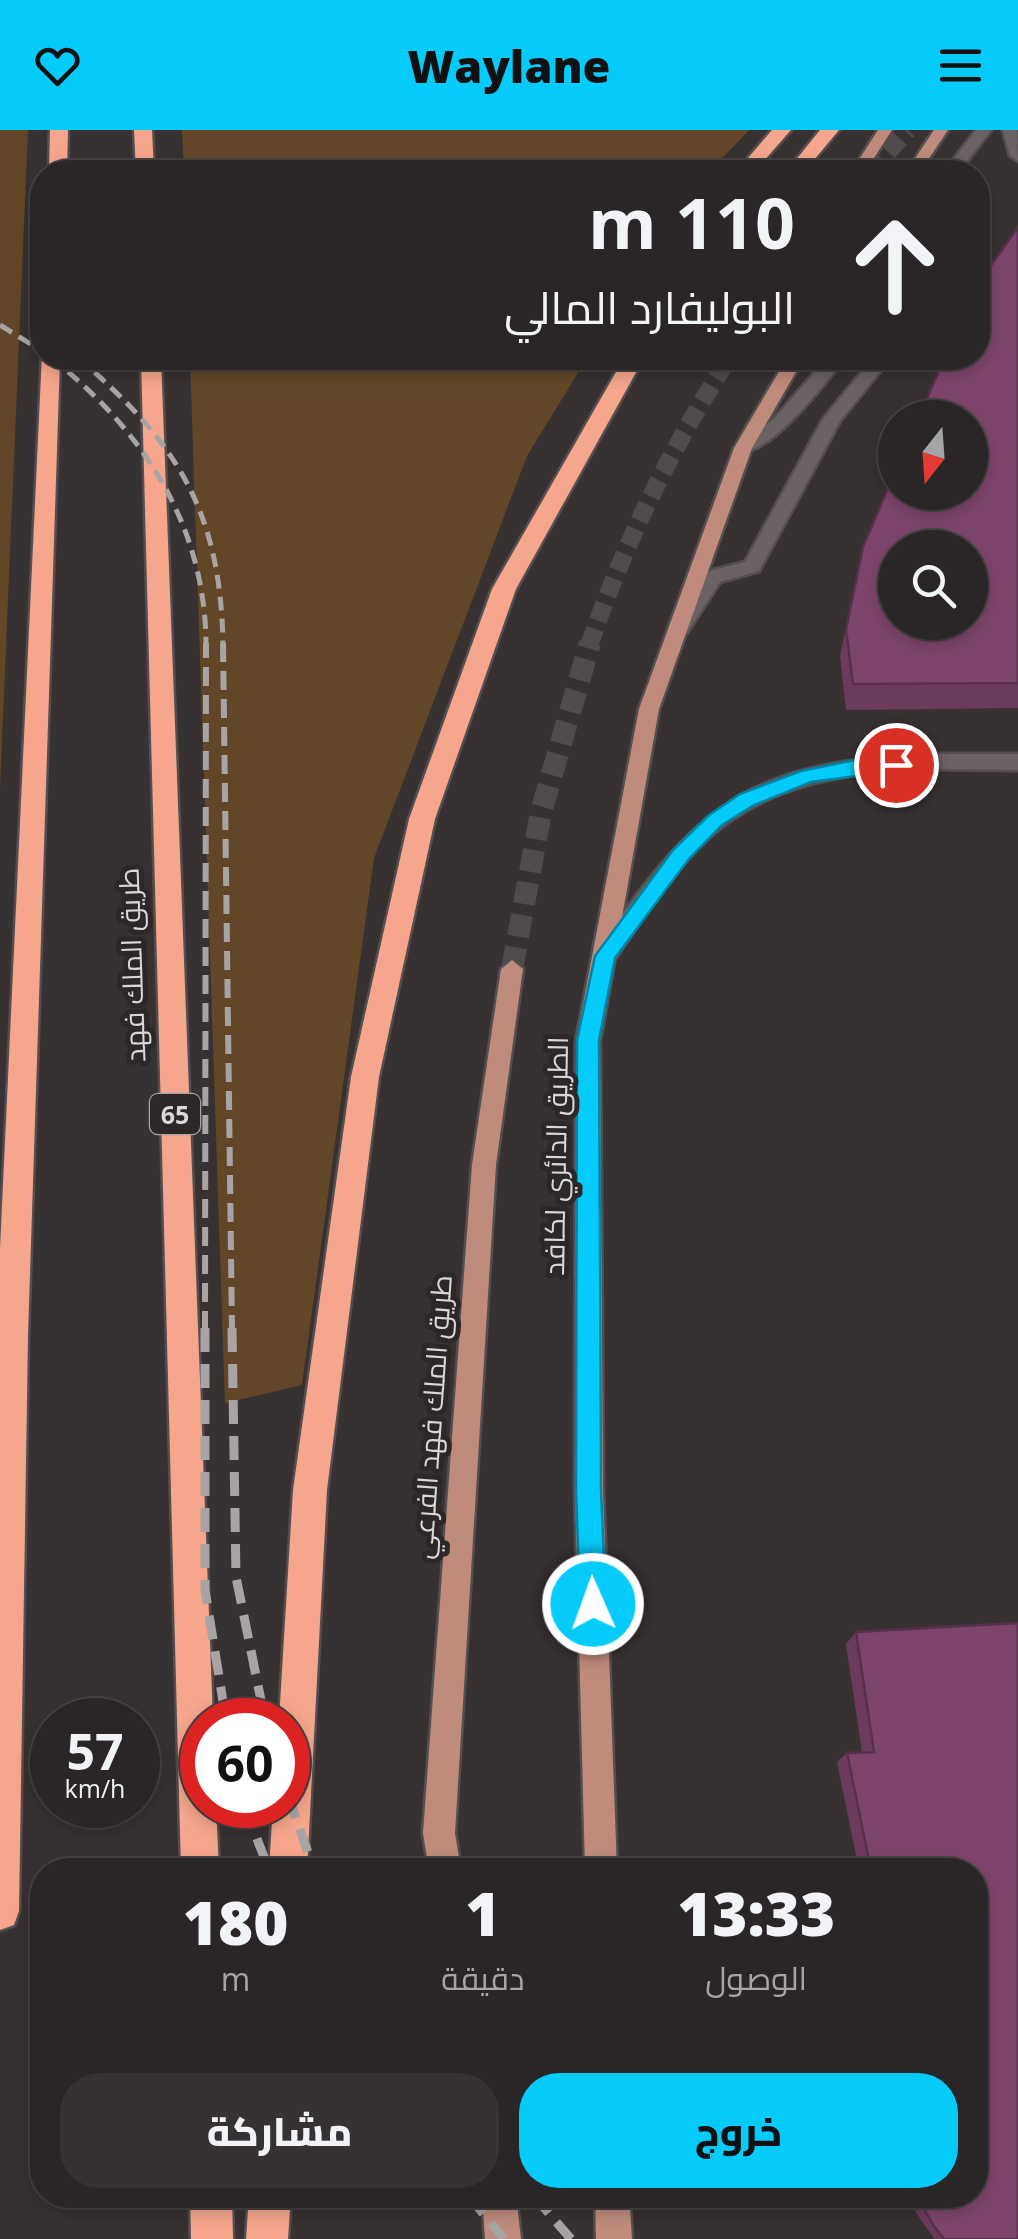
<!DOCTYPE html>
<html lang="ar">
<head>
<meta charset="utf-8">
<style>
  body { margin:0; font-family:"Open Sans",Cairo,sans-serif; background:#363132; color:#f1f3f6; direction:rtl; height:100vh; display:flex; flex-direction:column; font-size:38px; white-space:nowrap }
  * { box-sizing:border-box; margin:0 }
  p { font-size:32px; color:#a5a5a7 }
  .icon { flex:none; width:55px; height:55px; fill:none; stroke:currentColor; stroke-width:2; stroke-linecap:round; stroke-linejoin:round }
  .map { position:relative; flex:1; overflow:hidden; direction:ltr }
  .drawer { position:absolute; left:30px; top:1728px; width:958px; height:350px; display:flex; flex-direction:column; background:#2a2526; border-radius:40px; box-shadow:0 5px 15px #0003,0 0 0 2px #464243; direction:rtl }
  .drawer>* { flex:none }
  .hud { position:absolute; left:30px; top:30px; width:960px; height:210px; border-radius:40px; box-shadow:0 5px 15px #0003,0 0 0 2px #464243; direction:rtl; background:#2a2526; color:#f1f3f6; overflow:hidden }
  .needle { width:65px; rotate:197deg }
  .tools { position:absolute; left:878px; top:270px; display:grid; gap:20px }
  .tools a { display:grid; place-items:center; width:110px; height:110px; border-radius:50%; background:#2a2526; box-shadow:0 5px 15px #0003,0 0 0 2px #464243; font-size:50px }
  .speed { position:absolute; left:30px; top:1568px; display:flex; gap:20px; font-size:50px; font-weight:700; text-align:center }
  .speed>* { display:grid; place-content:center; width:130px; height:130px; border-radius:50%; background:#2a2526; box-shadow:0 5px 15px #0003,0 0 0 2px #464243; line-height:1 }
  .speed small { font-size:25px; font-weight:400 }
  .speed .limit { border:15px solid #d22; background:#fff; color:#111 }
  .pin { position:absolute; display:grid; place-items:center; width:85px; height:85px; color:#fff; margin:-42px; border:5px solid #fff; border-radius:50%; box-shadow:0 2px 10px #0007 }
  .me { position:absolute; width:110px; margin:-55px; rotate:358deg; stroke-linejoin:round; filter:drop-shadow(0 0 8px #0008) }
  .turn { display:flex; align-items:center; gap:35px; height:210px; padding:0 30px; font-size:45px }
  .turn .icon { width:130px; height:130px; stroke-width:2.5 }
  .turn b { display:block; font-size:70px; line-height:85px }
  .eta { display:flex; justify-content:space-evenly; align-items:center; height:170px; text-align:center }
  .eta b { font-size:60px; font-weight:800; line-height:70px }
  .action { display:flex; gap:20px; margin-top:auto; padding:20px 30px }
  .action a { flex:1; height:115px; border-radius:40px; background:#04cbf9; color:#111; font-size:40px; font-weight:800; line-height:115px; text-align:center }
  .action a+a { background:#363132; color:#f1f3f6 }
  header { display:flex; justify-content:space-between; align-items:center; height:130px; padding:0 30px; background:#04cbf9; color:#111; font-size:45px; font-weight:800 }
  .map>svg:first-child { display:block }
  .green { fill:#614728 }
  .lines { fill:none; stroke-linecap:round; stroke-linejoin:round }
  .major-tunnel-far1 { stroke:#514a4b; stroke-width:18; stroke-dasharray:18 9; stroke-linecap:butt }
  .major-tunnel { stroke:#514a4b; stroke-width:22; stroke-dasharray:22 11; stroke-linecap:butt }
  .minor-casing { stroke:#544e4f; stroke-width:5 }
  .major-casing { stroke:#544e4f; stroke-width:5 }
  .highway-casing { stroke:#544e4f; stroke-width:5 }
  .minor { fill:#6b6263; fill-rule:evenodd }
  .major { fill:#be8b7c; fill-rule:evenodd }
  .highway { fill:#f5a68c; fill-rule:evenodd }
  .rail-far2 { stroke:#a9a4a4; stroke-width:5; stroke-dasharray:14 8; stroke-linecap:butt }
  .rail-far1 { stroke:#a9a4a4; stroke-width:6; stroke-dasharray:19 9; stroke-linecap:butt }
  .rail { stroke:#a9a4a4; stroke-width:9; stroke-dasharray:24 12; stroke-linecap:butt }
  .wall { fill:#6c3b5c }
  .building { fill:#7d456b; stroke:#58304b; stroke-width:2.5; fill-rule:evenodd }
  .route { fill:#04cbf9; stroke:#0384a2; stroke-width:2.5 }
  .labels { text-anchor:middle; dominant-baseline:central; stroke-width:10; stroke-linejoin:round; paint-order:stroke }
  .shield { fill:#2e2728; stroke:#a8a2a2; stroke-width:2.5 }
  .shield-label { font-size:25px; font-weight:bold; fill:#dcd7d7 }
  .street-label { font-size:28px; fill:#dcd7d7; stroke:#2e2728 }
</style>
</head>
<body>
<header><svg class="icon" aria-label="menu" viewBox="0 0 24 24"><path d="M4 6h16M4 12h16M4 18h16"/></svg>Waylane<svg class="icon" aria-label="heart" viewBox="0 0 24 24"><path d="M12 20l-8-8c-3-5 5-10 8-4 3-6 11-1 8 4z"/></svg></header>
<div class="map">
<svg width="1018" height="2109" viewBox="0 0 1018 2109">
  <rect width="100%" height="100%" fill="#383132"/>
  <g class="green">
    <polygon points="0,0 28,0 0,657"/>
    <polygon points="182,0 749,0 709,42 184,42"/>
    <polygon points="190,228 587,228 527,326 374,728 302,1255 225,1273"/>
  </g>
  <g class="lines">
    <g class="major-tunnel-far1">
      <polyline points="870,42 908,0"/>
      <path d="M589,516C624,414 671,318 729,228"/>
    </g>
    <polyline class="major-tunnel" points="512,839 541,682 590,513"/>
    <g class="minor-casing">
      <g id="minor">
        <polygon points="976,0 991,0 959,42 944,42"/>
        <polygon points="1003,0 1017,0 1018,31 1010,26"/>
        <path d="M827,228H845C825,253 770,327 737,322V314L774,289Z"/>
        <polygon points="873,228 891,228 840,291 759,441 720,452 687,503 673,503 670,498 706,442 745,432 823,289"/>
        <path d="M940,624H1018V640C918,639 807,632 723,696C677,731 645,785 613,832H597L594,826L597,820C701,669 753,630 940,624Z"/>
      </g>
    </g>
    <g class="major-casing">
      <g id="major">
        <polygon points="878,0 892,0 865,42 851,42"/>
        <polygon points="934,0 948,0 920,42 906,42"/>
        <polygon points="787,228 804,228 752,318 659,579 600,911 603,1360 617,1740 585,1740 575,1360 576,911 639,579 734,318"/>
        <polygon points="512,830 523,839 496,1035 455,1703 461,1740 429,1740 423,1703 472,1035 501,839"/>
        <polygon points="482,2065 516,2065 521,2109 485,2109"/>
        <polygon points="595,2065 629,2065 632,2109 596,2109"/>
      </g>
    </g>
    <g class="highway-casing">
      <g id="highway">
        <polygon points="50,0 68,0 67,42 49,42"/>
        <polygon points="134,0 152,0 154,42 136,42"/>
        <polygon points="772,0 791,0 754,42 736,42"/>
        <polygon points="820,0 839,0 804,42 786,42"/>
        <polygon points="42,224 42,228 60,228 28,1205 19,1781 14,1795 0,1800 0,1118"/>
        <polygon points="141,228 161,228 213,1590 202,1590 202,1675 216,1675 219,1740 181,1740"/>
        <polygon points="624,228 644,228 516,459 435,689 379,947 327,1360 307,1740 269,1740 273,1675 288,1675 288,1590 279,1590 293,1360 351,947 409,689 492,459"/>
        <polygon points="190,2065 232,2065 233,2109 191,2109"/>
        <polygon points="249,2065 291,2065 288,2109 246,2109"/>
      </g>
    </g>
    <use href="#minor" class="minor"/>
    <use href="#major" class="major"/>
    <use href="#highway" class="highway"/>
    <g class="rail-far2">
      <polyline points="0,195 42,221"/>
      <path d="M51,228C143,300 206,396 206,516"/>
      <path d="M78,228C178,313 221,382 223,516"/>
    </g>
    <g class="rail-far1">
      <polyline points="223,513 232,1200"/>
      <polyline points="205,1200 206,513"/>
    </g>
    <g class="rail">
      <polyline points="205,1198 205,1460 226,1590"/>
      <polyline points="232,1198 236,1447 265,1590"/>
      <polyline points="288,1665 314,1740"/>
      <polyline points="244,1675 269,1740"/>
      <polyline points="468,2065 504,2109"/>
      <polyline points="533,2065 571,2109"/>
    </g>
  </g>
  <g class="wall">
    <polygon points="1018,97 1018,578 846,580 840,526 863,417"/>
    <polygon points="1018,1493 1018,2109 935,2109 920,2089 906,2065 975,2065 975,1740 859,1740 837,1632 847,1623 862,1622 846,1514 856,1502"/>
  </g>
  <g class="building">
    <path d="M1018,97V553L853,554L846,500L863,417L895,342V362H970V288H919L944,228H978V154ZM895,418H970V492H895Z"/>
    <polygon points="1018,1493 1018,2109 944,2109 933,2095 917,2065 975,2065 975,1740 871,1740 847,1623 874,1622 856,1502"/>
  </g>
  <polygon class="route" points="896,628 902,630 902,640 811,652 754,675 722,695 688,730 615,828 599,910 601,1360 606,1474 602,1483 593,1487 583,1483 580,1474 576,1360 577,910 595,826 673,720 709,685 740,664 801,641 860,629"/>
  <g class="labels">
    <rect class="shield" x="150" y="964" width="50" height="40" rx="8"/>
    <g class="shield-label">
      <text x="175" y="984">65</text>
    </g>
    <g class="street-label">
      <text transform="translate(131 835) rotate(-92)">طريق الملك فهد</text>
      <text transform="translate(555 1026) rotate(-89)">الطريق الدائري لكافد</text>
      <text transform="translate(431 1287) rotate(-86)">طريق الملك فهد الفرعي</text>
    </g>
  </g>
</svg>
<div class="tools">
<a><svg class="needle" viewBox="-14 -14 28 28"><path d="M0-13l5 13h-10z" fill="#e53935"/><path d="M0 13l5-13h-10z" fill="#a5a5a7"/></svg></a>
<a><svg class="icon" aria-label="search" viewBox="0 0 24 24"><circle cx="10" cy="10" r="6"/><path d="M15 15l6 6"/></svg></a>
</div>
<div class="speed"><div>57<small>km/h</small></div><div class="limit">60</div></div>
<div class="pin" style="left:896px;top:635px;background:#d93025"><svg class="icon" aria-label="arrive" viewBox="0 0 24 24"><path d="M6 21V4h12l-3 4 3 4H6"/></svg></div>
<svg class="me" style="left:593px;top:1474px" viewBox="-20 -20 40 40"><circle r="17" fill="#04cbf9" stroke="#fff" stroke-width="3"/><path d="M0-11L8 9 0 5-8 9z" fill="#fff"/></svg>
<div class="hud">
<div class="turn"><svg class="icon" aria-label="ahead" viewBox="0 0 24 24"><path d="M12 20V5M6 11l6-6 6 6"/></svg><div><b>110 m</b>البوليفارد المالي</div></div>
</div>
<section class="drawer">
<div class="eta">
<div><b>13:33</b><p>الوصول</p></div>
<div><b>1</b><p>دقيقة</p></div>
<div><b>180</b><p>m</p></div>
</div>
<div class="action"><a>خروج</a><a>مشاركة</a></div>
</section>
</div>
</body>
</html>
